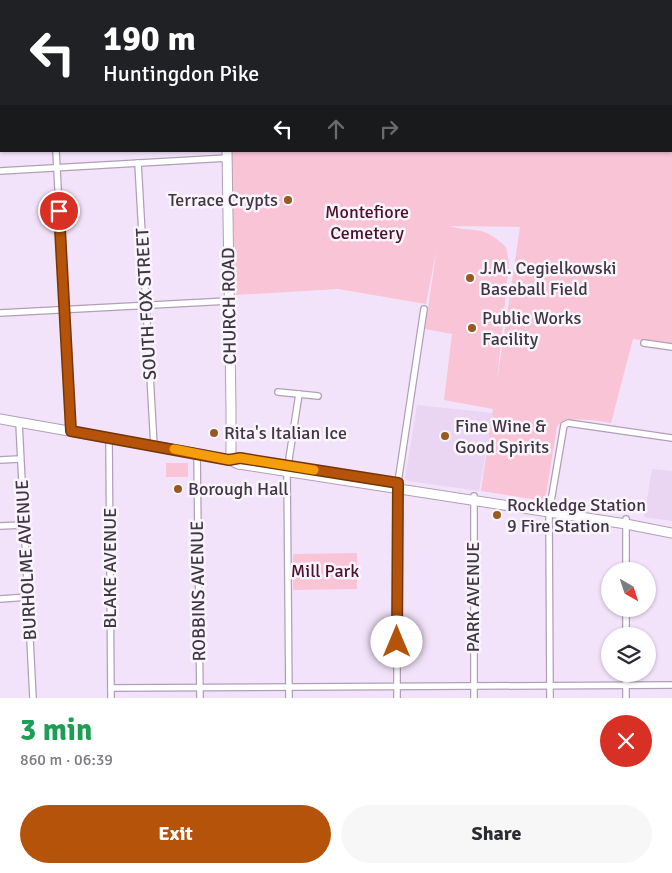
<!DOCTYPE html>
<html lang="en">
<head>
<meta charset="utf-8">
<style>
  body { margin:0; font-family:Signika,sans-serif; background:#f7f7f7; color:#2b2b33; height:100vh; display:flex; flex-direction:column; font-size:19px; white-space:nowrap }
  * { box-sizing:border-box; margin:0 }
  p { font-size:16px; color:#7c7c81 }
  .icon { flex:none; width:28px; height:28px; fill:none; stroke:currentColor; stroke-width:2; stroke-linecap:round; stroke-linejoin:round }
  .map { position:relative; height:698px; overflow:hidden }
  .sheet { display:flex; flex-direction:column; background:#fff; flex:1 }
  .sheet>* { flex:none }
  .top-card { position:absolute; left:0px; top:0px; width:672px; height:152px; box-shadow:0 1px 4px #0004; background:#202124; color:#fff; overflow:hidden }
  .needle { width:32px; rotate:141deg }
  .fabs { position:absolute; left:601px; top:562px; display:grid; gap:10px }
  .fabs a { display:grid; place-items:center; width:55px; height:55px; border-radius:50%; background:#fff; box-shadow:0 1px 4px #0004; font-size:25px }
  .pin { position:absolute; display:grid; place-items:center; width:42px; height:42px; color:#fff; margin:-21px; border:2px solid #fff; border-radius:50%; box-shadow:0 1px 5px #0007 }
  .me { position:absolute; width:55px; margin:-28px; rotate:0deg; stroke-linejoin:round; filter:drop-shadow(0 0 4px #0008) }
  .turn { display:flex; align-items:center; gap:18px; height:105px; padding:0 20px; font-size:22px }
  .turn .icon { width:65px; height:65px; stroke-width:2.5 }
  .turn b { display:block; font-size:35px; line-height:42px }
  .lanes { display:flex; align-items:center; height:48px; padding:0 20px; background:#0003; justify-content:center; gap:25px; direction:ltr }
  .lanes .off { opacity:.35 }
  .round { display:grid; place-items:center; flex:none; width:52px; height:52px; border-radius:26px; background:#f7f7f7 }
  .overview { display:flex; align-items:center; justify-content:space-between; height:85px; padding:0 20px }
  h1 { font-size:30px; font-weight:700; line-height:38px; color:#1e9e55 }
  .primary-button { display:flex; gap:10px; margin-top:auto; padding:10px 20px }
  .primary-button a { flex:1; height:58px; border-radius:30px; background:#b45309; color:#fff; font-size:20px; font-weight:700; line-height:58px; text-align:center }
  .primary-button a+a { background:#f7f7f7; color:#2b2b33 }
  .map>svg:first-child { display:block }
  .built { fill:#ead5f3 }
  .green { fill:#f9c4d5; fill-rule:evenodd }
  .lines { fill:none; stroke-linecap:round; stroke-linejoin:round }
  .stream { stroke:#9af; stroke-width:2 }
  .street-casing { stroke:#b0a0b6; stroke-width:8 }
  .secondary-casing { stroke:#b0a0b6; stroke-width:11 }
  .primary-casing { stroke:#b0a0b6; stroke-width:11 }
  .street { stroke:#fff; stroke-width:5.5 }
  .secondary { stroke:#fff; stroke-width:9 }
  .primary { stroke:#fff; stroke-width:9 }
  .route-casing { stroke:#753606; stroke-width:12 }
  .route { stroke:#b45309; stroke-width:9 }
  .slow { stroke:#f59e0b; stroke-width:9 }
  .poi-dot { fill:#985a20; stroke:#faf4fd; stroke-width:2 }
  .labels { text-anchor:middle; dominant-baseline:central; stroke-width:5; stroke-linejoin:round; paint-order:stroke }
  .poi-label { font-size:18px; fill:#3f3842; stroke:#faf4fd; text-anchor:start }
  .park-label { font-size:18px; fill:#4c112b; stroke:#faf4fd }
  .street-label { font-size:18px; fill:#3f3842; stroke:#faf4fd }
</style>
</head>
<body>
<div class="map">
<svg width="672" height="698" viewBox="0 0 672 698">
  <rect width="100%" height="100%" fill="#f3e3fa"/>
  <g class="built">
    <polygon points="417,405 493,413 479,491 408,481 405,478"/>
    <polygon points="652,469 672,471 672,521 644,517"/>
  </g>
  <g class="green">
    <path d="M230,0H672V344L633,339L611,423C595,421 570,415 557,426L545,501L481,491L493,409L444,400L452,334L425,329L437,247L426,304L338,289L236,295L231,151H671V1ZM450,226L520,227L497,381L509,263L506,247C481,223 475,234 450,226Z"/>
    <rect x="166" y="463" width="22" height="14"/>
    <polygon points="357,553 357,589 293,590 293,554"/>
  </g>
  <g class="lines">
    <polyline class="stream" points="156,0 157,1"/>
    <g class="street-casing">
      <g id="street">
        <polyline points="51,0 51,1"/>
        <polyline points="0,24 1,24"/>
        <polyline points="0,33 1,33"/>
        <polyline points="56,151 71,431"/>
        <polyline points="138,163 154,446"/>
        <polyline points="0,171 227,158"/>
        <polyline points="0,313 228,301"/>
        <polyline points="644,343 672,347"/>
        <polyline points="278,392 318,396"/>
        <polyline points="19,423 33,698"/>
        <polyline points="109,438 111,698"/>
        <polyline points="197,453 200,698"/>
        <polyline points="0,460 20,459"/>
        <polyline points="0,526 24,525"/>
        <polyline points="626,571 626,519"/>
        <polyline points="0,599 28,597"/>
        <polyline points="626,636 626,609"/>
        <polyline points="626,674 626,698"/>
        <polyline points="111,688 672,685"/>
        <polyline points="289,698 287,472 299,394"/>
        <polyline points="397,698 397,489 424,309"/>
        <polyline points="474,698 474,496"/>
        <polyline points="550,698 549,513 564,425 568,423 672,438"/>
      </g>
    </g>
    <g class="secondary-casing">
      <g id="secondary">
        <polyline points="226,0 226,1"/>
        <polyline points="227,151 231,408 231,452 229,460"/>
      </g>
    </g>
    <g class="primary-casing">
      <g id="primary">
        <polyline points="0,419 188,452 229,460 238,464 626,524 672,533"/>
        <polyline points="229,460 241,458 259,462"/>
      </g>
    </g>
    <use href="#street" class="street"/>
    <use href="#secondary" class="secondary"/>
    <use href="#primary" class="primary"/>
  </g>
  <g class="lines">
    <g class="route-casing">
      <polyline id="route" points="59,211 71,431 229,460 240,458 398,483 397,642"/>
    </g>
    <use href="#route" class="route"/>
    <polyline class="slow" points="174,449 229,460 240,458 314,470"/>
  </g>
  <g class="poi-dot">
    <circle cx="288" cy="200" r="5"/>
    <circle cx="470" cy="278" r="5"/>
    <circle cx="472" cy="328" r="5"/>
    <circle cx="214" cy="433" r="5"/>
    <circle cx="445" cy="436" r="5"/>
    <circle cx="178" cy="489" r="5"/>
    <circle cx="497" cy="515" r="5"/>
  </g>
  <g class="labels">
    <g class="poi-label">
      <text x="278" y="200" text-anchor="end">Terrace Crypts</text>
      <text x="480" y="268">J.M. Cegielkowski<tspan x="480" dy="21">Baseball Field</tspan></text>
      <text x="482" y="318">Public Works<tspan x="482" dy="21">Facility</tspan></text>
      <text x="455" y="426">Fine Wine &amp;<tspan x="455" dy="21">Good Spirits</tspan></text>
      <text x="224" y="433">Rita's Italian Ice</text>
      <text x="188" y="489">Borough Hall</text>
      <text x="507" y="505">Rockledge Station<tspan x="507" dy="21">9 Fire Station</tspan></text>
    </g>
    <g class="park-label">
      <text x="367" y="212">Montefiore<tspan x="367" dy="21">Cemetery</tspan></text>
      <text x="325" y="571">Mill Park</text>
    </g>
    <g class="street-label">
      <text transform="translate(146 304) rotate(-93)">SOUTH FOX STREET</text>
      <text transform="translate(229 306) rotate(-91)">CHURCH ROAD</text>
      <text transform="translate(26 560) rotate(-93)">BURHOLME AVENUE</text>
      <text transform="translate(110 568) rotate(-90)">BLAKE AVENUE</text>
      <text transform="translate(198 591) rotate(-91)">ROBBINS AVENUE</text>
      <text transform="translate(473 597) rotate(-90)">PARK AVENUE</text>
    </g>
  </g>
</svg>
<div class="fabs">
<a><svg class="needle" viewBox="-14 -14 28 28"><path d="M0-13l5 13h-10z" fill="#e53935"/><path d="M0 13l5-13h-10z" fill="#7c7c81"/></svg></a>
<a><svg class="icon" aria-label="layers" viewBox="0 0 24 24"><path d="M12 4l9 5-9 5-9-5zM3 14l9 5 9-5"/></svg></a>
</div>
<div class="pin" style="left:59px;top:211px;background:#d93025"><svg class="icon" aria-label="arrive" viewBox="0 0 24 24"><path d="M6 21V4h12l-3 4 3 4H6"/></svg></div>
<svg class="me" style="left:397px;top:642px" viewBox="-20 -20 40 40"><circle r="19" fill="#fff"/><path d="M0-13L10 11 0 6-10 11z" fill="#b45309"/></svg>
<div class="top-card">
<div class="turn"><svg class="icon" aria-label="left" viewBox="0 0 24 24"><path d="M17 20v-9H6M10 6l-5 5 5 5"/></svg><div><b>190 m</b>Huntingdon Pike</div></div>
<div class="lanes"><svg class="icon" aria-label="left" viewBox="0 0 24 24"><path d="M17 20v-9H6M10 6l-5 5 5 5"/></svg><svg class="icon off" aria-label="ahead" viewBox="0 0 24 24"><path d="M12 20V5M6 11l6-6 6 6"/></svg><svg class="icon off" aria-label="right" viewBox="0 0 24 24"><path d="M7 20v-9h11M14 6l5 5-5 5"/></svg></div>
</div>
</div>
<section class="sheet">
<div class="overview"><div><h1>3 min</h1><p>860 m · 06:39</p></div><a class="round" style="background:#d93025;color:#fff"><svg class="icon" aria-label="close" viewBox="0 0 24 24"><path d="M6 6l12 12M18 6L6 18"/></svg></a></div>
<div class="primary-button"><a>Exit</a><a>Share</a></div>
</section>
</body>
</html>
